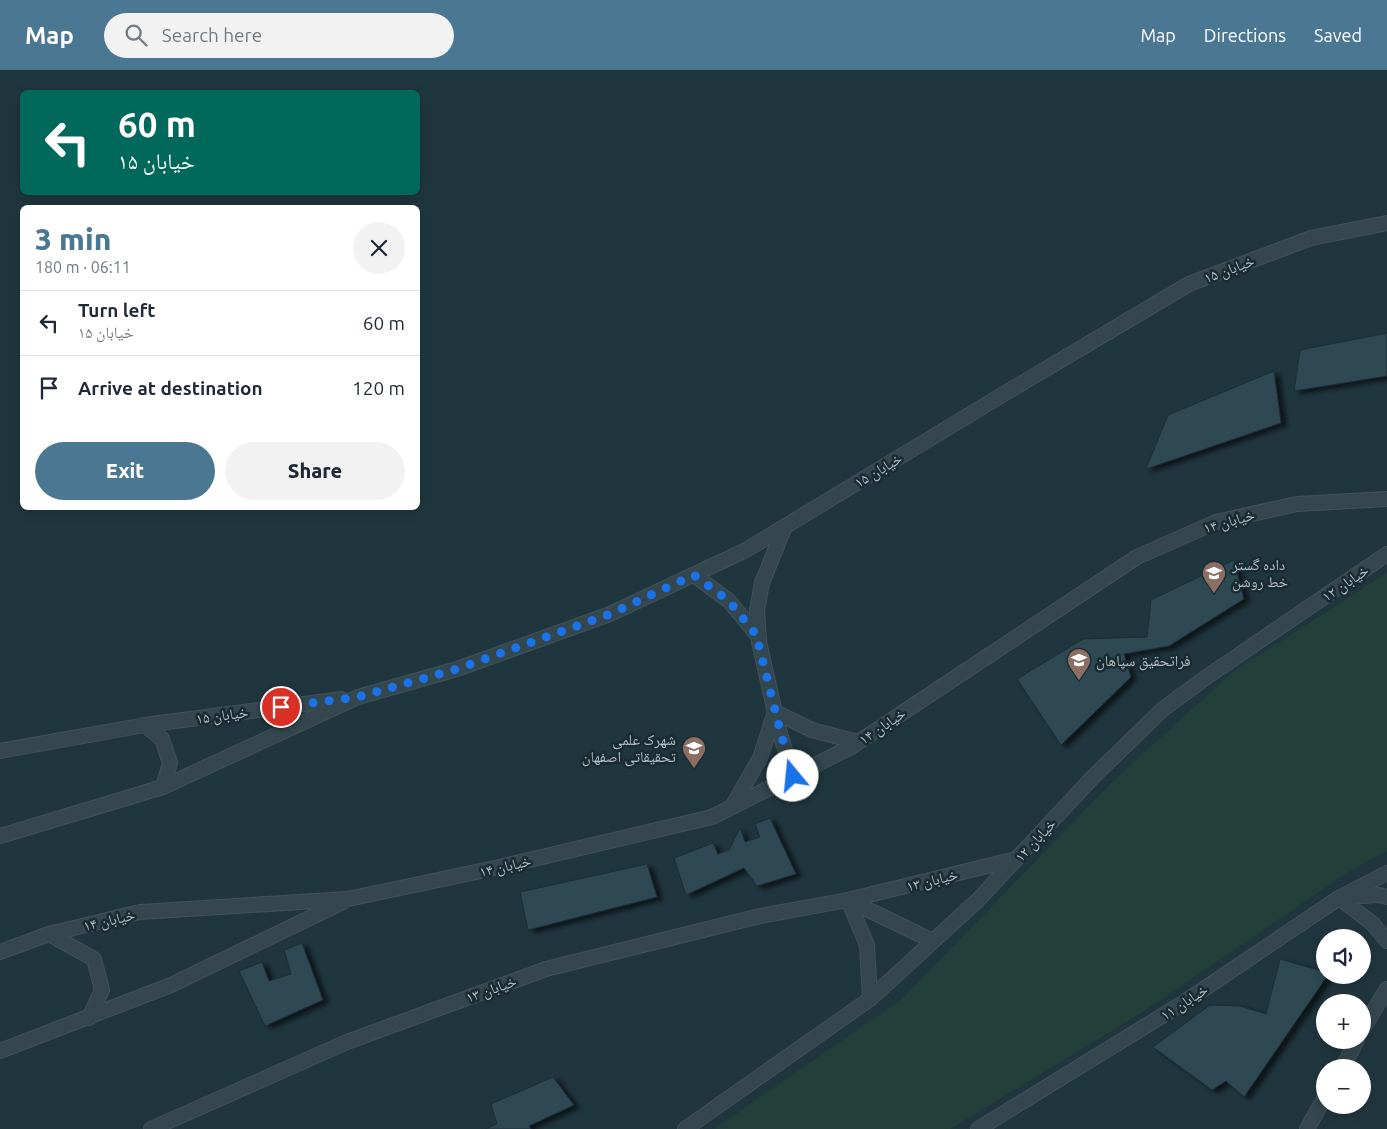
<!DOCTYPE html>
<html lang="en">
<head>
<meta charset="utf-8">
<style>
  body { margin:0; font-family:Ubuntu,"Noto Naskh Arabic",sans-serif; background:#f2f2f3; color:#1f2937; height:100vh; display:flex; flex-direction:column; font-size:19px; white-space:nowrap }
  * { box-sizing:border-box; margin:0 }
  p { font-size:16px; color:#747a83 }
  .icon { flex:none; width:28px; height:28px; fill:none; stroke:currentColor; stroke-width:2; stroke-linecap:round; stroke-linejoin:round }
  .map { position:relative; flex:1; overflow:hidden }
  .side { position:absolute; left:20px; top:135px; width:400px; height:305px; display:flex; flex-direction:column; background:#fff; border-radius:8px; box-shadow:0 2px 12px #0003 }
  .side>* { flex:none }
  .banner { position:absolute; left:20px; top:20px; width:400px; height:105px; border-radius:8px; box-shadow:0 2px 12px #0003; background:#00695c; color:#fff; overflow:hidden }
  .buttons { position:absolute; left:1316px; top:859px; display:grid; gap:10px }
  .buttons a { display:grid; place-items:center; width:55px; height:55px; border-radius:50%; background:#fff; box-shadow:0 2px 12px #0003; font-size:25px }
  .pin { position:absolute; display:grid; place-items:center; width:42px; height:42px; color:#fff; margin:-21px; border:2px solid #fff; border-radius:50%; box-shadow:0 1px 5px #0007 }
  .me { position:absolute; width:55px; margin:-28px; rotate:343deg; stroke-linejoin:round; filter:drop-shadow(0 0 4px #0008) }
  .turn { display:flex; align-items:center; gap:18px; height:105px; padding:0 15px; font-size:22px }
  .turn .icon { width:65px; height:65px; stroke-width:2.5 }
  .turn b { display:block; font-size:35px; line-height:42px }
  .round { display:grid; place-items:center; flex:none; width:52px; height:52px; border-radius:26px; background:#f2f2f3 }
  .head { display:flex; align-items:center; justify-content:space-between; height:85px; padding:0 15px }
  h1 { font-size:30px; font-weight:800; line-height:38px; color:#4a7791 }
  .cta { display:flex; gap:10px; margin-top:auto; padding:10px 15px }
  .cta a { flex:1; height:58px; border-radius:30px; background:#4a7791; color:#fff; font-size:20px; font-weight:800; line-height:58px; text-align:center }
  .cta a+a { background:#f2f2f3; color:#1f2937 }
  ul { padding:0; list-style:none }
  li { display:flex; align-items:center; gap:15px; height:65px; padding:0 15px; border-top:1px solid #e0e1e3 }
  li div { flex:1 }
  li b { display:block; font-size:19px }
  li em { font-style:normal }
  header { display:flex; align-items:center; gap:30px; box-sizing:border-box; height:70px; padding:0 25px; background:#4a7791; color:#fff }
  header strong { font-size:24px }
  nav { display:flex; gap:28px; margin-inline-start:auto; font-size:18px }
  .search { width:350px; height:45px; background:#f2f2f3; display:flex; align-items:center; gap:12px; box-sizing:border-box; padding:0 18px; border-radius:28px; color:#747a83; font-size:19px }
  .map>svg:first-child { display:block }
  .green { fill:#223f3a }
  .building { fill:#2f4952; stroke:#1c2d35; filter:url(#shadow) }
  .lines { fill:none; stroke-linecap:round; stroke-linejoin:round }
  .lane-casing { stroke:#41525a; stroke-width:16 }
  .lane { stroke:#34474e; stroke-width:14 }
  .route { stroke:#1a73e8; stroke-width:9; stroke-dasharray:0 16.2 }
  .labels { text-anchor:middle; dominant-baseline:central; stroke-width:5; stroke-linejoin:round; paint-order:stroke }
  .street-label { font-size:15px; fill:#b0c1c9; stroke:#1a2b32 }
  .poi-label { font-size:15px; fill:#b0c1c9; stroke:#1a2b32; text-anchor:start }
</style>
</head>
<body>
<header>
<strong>Map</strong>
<div class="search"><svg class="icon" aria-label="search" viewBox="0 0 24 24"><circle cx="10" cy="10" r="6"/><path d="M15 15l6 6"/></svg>Search here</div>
<nav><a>Map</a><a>Directions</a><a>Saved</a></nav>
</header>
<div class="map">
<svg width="1387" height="1059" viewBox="0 0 1387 1059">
  <defs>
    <filter id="shadow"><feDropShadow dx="5.5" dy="3" stdDeviation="2.5" flood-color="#0009"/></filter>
  </defs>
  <rect width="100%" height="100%" fill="#20363e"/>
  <polygon class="green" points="1387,503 1387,781 1345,804 1146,940 950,1059 714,1059 902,929 1116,708 1233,602"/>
  <g class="building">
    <polygon points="1387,263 1387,306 1294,321 1300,280"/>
    <polygon points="1274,301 1281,353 1146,399 1168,345"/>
    <polygon points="1234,490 1244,529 1169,576 1124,584 1131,607 1061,675 1017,609 1083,569 1147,567 1151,530"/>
    <polygon points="770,748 796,804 757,816 744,798 686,825 674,788 713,773 718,784 729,780 740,758 745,772 760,767 755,754"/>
    <polygon points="647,794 657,827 528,860 520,822"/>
    <polygon points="302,873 323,930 265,956 239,901 262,892 269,911 291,904 284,880"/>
    <polygon points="1280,889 1325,902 1325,905 1328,905 1244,1027 1226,1011 1212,1020 1153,977 1210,935 1240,936 1266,944"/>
    <polygon points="553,1007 574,1035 529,1056 531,1059 485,1059 497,1054 491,1034"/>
  </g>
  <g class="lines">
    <g class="lane-casing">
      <g id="lane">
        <polyline points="785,456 762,513 757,540 759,572 779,660 793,706"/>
        <polyline points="694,505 729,531 759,567"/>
        <polyline points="145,655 162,669 170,693 163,717"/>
        <polyline points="0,681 145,655 342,629"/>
        <polyline points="732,737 760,688 775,642 812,660 858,672"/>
        <polyline points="0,766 163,717 358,627 457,599 610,544 746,480 1002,325 1189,214 1311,168 1387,153"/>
        <polyline points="1345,827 1379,825 1387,827"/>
        <polyline points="1339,828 1373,854 1387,871"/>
        <polyline points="49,864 94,889 102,920 89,948"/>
        <polyline points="0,882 49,864 140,842 348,829 495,798 712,747 851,677 1137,487 1216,452 1297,434 1387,429"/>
        <polyline points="870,929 867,875 848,830 1016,789"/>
        <polyline points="1362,960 1387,919"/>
        <polyline points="0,981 171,915 343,832"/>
        <polyline points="1342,998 1357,970"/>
        <polyline points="151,1059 347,972 546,899 760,846 848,830 933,871"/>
        <polyline points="685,1059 870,929 978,830 1093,707 1163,639 1208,606 1387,484"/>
        <polyline points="978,1059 1183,933 1339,828 1387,803"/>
        <polyline points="1307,1059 1325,1027"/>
      </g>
    </g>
    <use href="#lane" class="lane"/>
  </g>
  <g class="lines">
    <polyline class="route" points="281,637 358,627 457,599 610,544 694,505 729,531 758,567 758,572 780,660 793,706"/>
  </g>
  <defs>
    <g id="university-pin" transform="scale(1.25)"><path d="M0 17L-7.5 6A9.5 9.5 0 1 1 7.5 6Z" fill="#8d6e63" stroke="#1a2b32"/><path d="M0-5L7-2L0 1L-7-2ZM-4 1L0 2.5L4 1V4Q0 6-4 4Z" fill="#fff"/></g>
  </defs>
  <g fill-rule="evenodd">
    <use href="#university-pin" x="1214" y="503"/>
    <use href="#university-pin" x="1079" y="590"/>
    <use href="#university-pin" x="694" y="678"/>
  </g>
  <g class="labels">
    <g class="street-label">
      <text transform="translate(1229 199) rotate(-21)">خیابان ۱۵</text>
      <text transform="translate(878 400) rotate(-31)">خیابان ۱۵</text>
      <text transform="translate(1229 451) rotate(-16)">خیابان ۱۴</text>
      <text transform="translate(1345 513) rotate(-34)">خیابان ۱۲</text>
      <text transform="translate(222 645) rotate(-8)">خیابان ۱۵</text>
      <text transform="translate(882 656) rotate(-34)">خیابان ۱۴</text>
      <text transform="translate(1035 770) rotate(-47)">خیابان ۱۲</text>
      <text transform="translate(505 796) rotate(-13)">خیابان ۱۴</text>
      <text transform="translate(932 810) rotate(-14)">خیابان ۱۳</text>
      <text transform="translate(109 850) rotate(-13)">خیابان ۱۴</text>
      <text transform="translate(491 919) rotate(-20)">خیابان ۱۳</text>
      <text transform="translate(1184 932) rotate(-33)">خیابان ۱۱</text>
    </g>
    <g class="poi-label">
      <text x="1232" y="494">داده گستر<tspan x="1232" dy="17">خط روشن</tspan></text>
      <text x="1096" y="590">فراتحقیق سپاهان</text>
      <text x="676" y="669" text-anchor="end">شهرک علمی<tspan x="676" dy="17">تحقیقاتی اصفهان</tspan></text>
    </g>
  </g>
</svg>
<div class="buttons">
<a><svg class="icon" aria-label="sound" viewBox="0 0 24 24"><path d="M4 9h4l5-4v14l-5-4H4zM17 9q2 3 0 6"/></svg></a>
<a>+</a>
<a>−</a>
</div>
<div class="pin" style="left:281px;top:637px;background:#d93025"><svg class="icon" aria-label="arrive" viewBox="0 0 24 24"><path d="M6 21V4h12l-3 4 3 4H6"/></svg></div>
<svg class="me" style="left:793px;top:706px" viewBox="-20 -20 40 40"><circle r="19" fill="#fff"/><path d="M0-13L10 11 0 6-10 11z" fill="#1a73e8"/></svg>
<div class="banner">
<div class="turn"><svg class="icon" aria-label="left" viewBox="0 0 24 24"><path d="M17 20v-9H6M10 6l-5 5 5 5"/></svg><div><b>60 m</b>خیابان ۱۵</div></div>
</div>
<section class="side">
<div class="head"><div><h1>3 min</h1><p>180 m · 06:11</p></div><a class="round"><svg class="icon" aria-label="close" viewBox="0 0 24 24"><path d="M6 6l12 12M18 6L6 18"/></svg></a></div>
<ul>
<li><svg class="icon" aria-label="left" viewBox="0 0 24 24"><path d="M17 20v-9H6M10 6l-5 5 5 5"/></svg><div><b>Turn left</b><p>خیابان ۱۵</p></div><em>60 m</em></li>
<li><svg class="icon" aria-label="arrive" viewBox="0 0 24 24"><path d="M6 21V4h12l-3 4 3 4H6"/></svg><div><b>Arrive at destination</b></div><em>120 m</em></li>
</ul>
<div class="cta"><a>Exit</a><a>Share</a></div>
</section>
</div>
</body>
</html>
